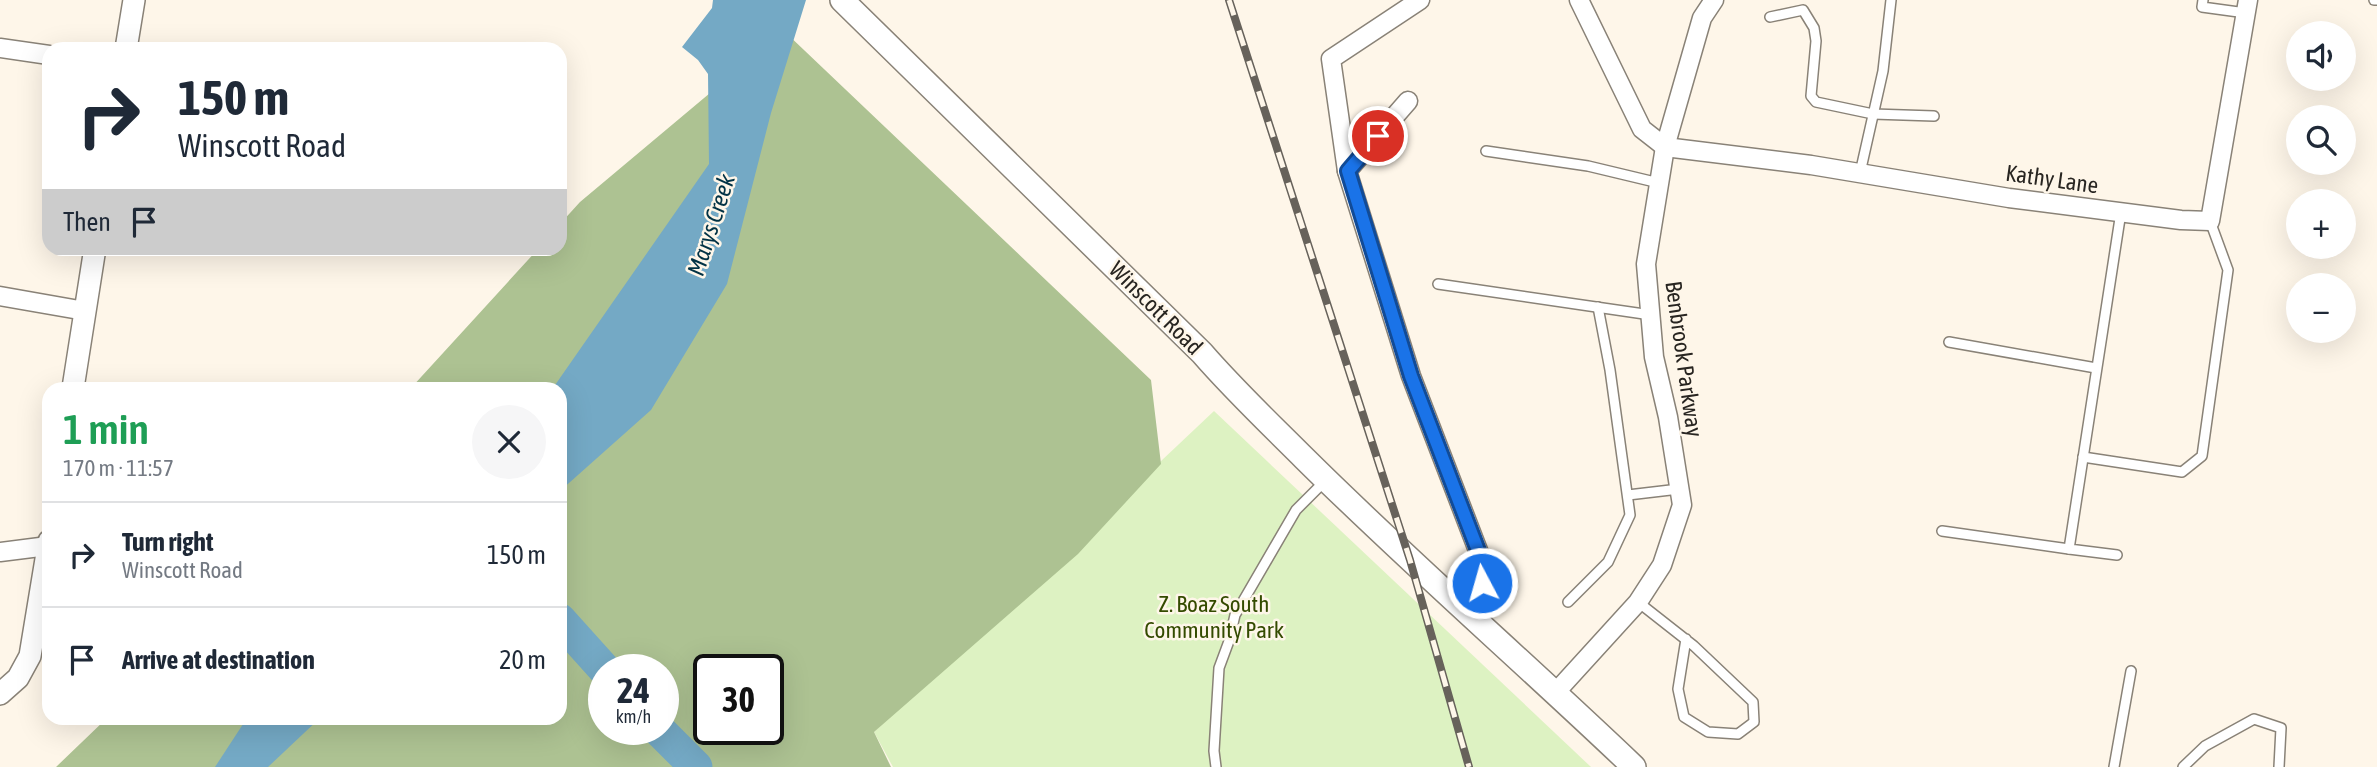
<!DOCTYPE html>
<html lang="en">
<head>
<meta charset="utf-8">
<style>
  body { margin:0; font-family:"Asap Condensed",sans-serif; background:#f6f6f7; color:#1f2937; height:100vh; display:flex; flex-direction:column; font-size:26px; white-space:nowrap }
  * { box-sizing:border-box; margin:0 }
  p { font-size:23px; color:#747a83 }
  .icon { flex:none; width:38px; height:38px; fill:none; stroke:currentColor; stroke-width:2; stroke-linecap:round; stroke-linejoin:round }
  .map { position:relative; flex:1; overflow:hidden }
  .side { position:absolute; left:42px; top:382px; width:525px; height:343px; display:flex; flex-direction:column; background:#fff; border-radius:21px; box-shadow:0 7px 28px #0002 }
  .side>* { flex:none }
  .guide { position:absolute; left:42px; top:42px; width:525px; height:214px; border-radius:21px; box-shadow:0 7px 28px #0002; background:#fff; color:#1f2937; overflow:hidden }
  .controls { position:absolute; left:2286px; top:21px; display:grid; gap:14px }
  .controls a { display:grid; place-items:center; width:70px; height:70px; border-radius:50%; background:#fff; box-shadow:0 7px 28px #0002; font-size:35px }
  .speed { position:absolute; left:588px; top:654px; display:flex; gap:14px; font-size:35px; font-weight:700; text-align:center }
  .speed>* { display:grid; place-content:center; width:91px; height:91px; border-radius:50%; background:#fff; box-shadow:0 7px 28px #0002; line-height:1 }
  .speed small { font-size:18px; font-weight:400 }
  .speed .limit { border:4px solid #111; border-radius:10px; background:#fff; color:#111 }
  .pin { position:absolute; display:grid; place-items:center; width:60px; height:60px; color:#fff; margin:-30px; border:4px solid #fff; border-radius:50%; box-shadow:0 2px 7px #0007 }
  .me { position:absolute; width:77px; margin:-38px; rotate:354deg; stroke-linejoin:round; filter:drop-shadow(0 0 5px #0008) }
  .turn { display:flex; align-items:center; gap:24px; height:147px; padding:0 21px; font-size:32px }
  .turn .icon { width:91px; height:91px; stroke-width:2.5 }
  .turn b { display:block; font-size:49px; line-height:60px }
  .then { display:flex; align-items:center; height:66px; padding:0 21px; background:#0003; gap:14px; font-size:26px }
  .round { display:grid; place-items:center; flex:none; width:74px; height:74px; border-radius:37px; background:#f6f6f7 }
  .overview { display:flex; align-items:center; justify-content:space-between; height:119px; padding:0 21px }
  h1 { font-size:42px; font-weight:600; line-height:52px; color:#1e9e55 }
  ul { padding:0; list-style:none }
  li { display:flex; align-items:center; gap:21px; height:105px; padding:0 21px; border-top:2px solid #e0e1e3 }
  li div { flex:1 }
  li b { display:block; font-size:26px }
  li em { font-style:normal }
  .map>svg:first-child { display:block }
  .green { fill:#ddf2c2 }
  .forest { fill:#adc292; fill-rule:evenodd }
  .water { fill:#74a9c5 }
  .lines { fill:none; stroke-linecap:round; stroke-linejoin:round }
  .river { stroke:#74a9c5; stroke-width:33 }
  .service-casing { stroke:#898277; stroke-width:12 }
  .minor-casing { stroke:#898277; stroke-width:21 }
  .tertiary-casing { stroke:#898277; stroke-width:24 }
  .secondary-casing { stroke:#898277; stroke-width:26 }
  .service { stroke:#fff; stroke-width:9 }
  .minor { stroke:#fff; stroke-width:18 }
  .tertiary { stroke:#fff; stroke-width:21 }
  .secondary { stroke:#fff; stroke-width:23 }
  .rail-casing { stroke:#67625b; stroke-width:8 }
  .rail { stroke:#fef6e9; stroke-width:5; stroke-dasharray:16; stroke-linecap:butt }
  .route-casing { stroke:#114b97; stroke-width:18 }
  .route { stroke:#1a73e8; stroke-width:12 }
  .labels { text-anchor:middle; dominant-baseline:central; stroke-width:5; stroke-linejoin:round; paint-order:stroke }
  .street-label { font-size:23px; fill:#282521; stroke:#fef6e9 }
  .park-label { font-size:23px; fill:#344b00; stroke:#fef6e9 }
  .water-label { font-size:24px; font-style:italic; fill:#013245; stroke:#fef6e9 }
</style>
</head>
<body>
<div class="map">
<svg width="2377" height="767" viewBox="0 0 2377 767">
  <rect width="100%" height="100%" fill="#fef6e9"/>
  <polygon class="green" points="1214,411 1591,767 893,767 874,732"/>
  <path class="forest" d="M784,31L1151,380L1161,464L1078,554L874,732L891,767H56L107,718H560V388H411L538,249L560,248V224L580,202ZM604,670H663V730H604ZM709,670H768V730H709Z"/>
  <g class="water">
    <polygon points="713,0 806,0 771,113 727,284 651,410 560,491 560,388 553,388 709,164 708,74 698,60 682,47 712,8"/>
    <polygon points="247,718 320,718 268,767 215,767"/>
  </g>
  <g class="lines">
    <g class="river">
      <polyline points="560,620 605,670"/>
      <polyline points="659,730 696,767"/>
    </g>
    <g class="service-casing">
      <g id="service">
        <polyline points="2203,0 2202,7 2246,13"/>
        <polyline points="2374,0 2377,0"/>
        <polyline points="1770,17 1803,10 1814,28 1816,41 1811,96 1816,102 1873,114 1934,116"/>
        <polyline points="1486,151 1588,166 1659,183"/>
        <polyline points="1860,173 1883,71 1891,0"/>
        <polyline points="1438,284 1651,315"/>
        <polyline points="1949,342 2096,368"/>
        <polyline points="2083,457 2182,472 2202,456 2228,270 2210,221"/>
        <polyline points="1628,495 1679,489"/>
        <polyline points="1942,531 2069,549"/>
        <polyline points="2117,555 2069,549 2121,212"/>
        <polyline points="1568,602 1608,562 1630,515 1610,370 1598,307"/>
        <polyline points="1638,602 1694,646 1753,702 1754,722 1738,734 1708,732 1684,717 1678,689 1686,639"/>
        <polyline points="1216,767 1214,751 1219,668 1229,641 1235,615 1296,510 1325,481"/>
        <polyline points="2114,767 2131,671"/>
        <polyline points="2183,767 2205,746 2254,719 2281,728 2279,767"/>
      </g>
    </g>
    <g class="minor-casing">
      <g id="minor">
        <polyline points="1579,0 1642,129 1665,147 1811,165 2009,198 2181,220 2210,221 2248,0"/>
        <polyline points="0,48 49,55"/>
        <polyline points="1408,101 1347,171 1411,376 1484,566 1482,583 1470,615"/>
        <polyline points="1347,171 1331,59 1420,0"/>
        <polyline points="0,296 85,311"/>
        <polyline points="0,552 48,546"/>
        <polyline points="1556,692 1638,602 1662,565 1682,505 1668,417 1654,357 1646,264 1665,147 1702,18 1714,0"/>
      </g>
    </g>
    <g class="tertiary-casing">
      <g id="tertiary">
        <polyline points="126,49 134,0"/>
        <polyline points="73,388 95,248"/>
        <polyline points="0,694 18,678 30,656 49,541"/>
      </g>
    </g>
    <g class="secondary-casing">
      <path id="secondary" d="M842,0L1202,353C1234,390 1270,424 1305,459C1412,565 1525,663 1634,767"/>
    </g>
    <use href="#service" class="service"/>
    <use href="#minor" class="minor"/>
    <use href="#tertiary" class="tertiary"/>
    <use href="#secondary" class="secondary"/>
    <g class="rail-casing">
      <polyline id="rail" points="1229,0 1410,560 1469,767"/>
    </g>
    <use href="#rail" class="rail"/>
  </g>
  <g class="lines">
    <g class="route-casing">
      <polyline id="route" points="1378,136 1348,171 1411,376 1484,566 1482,583"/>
    </g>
    <use href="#route" class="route"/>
  </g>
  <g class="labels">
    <g class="street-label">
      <text transform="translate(2052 179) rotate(8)">Kathy Lane</text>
      <text transform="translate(1156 308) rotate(45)">Winscott Road</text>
      <text transform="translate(1684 359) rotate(82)">Benbrook Parkway</text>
    </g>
    <g class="park-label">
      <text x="1214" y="604">Z. Boaz South<tspan x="1214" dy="26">Community Park</tspan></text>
    </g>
    <g class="water-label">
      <text transform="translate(711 225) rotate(-72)">Marys Creek</text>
    </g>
  </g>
</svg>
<div class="controls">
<a><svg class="icon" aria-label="sound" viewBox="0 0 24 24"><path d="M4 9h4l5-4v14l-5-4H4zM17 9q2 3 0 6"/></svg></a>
<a><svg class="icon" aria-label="search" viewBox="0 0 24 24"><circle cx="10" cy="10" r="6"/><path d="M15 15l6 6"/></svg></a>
<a>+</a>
<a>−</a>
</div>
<div class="speed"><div>24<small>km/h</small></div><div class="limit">30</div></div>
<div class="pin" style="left:1378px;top:136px;background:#d93025"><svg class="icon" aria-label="arrive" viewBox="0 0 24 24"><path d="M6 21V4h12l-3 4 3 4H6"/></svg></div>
<svg class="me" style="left:1482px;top:583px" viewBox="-20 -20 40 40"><circle r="17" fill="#1a73e8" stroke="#fff" stroke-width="3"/><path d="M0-11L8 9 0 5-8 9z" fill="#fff"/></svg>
<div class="guide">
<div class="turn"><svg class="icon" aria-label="right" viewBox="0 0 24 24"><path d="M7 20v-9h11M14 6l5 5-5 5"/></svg><div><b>150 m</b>Winscott Road</div></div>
<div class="then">Then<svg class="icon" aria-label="arrive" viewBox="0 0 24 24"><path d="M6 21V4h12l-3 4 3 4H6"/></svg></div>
</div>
<section class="side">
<div class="overview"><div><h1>1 min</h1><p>170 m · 11:57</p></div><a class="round"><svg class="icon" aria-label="close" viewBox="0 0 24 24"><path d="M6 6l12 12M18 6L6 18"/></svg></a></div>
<ul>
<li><svg class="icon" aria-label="right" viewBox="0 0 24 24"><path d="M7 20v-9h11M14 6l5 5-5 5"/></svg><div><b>Turn right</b><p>Winscott Road</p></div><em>150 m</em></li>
<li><svg class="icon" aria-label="arrive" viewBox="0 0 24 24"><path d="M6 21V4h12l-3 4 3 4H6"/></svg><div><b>Arrive at destination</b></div><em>20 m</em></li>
</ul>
</section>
</div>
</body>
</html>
